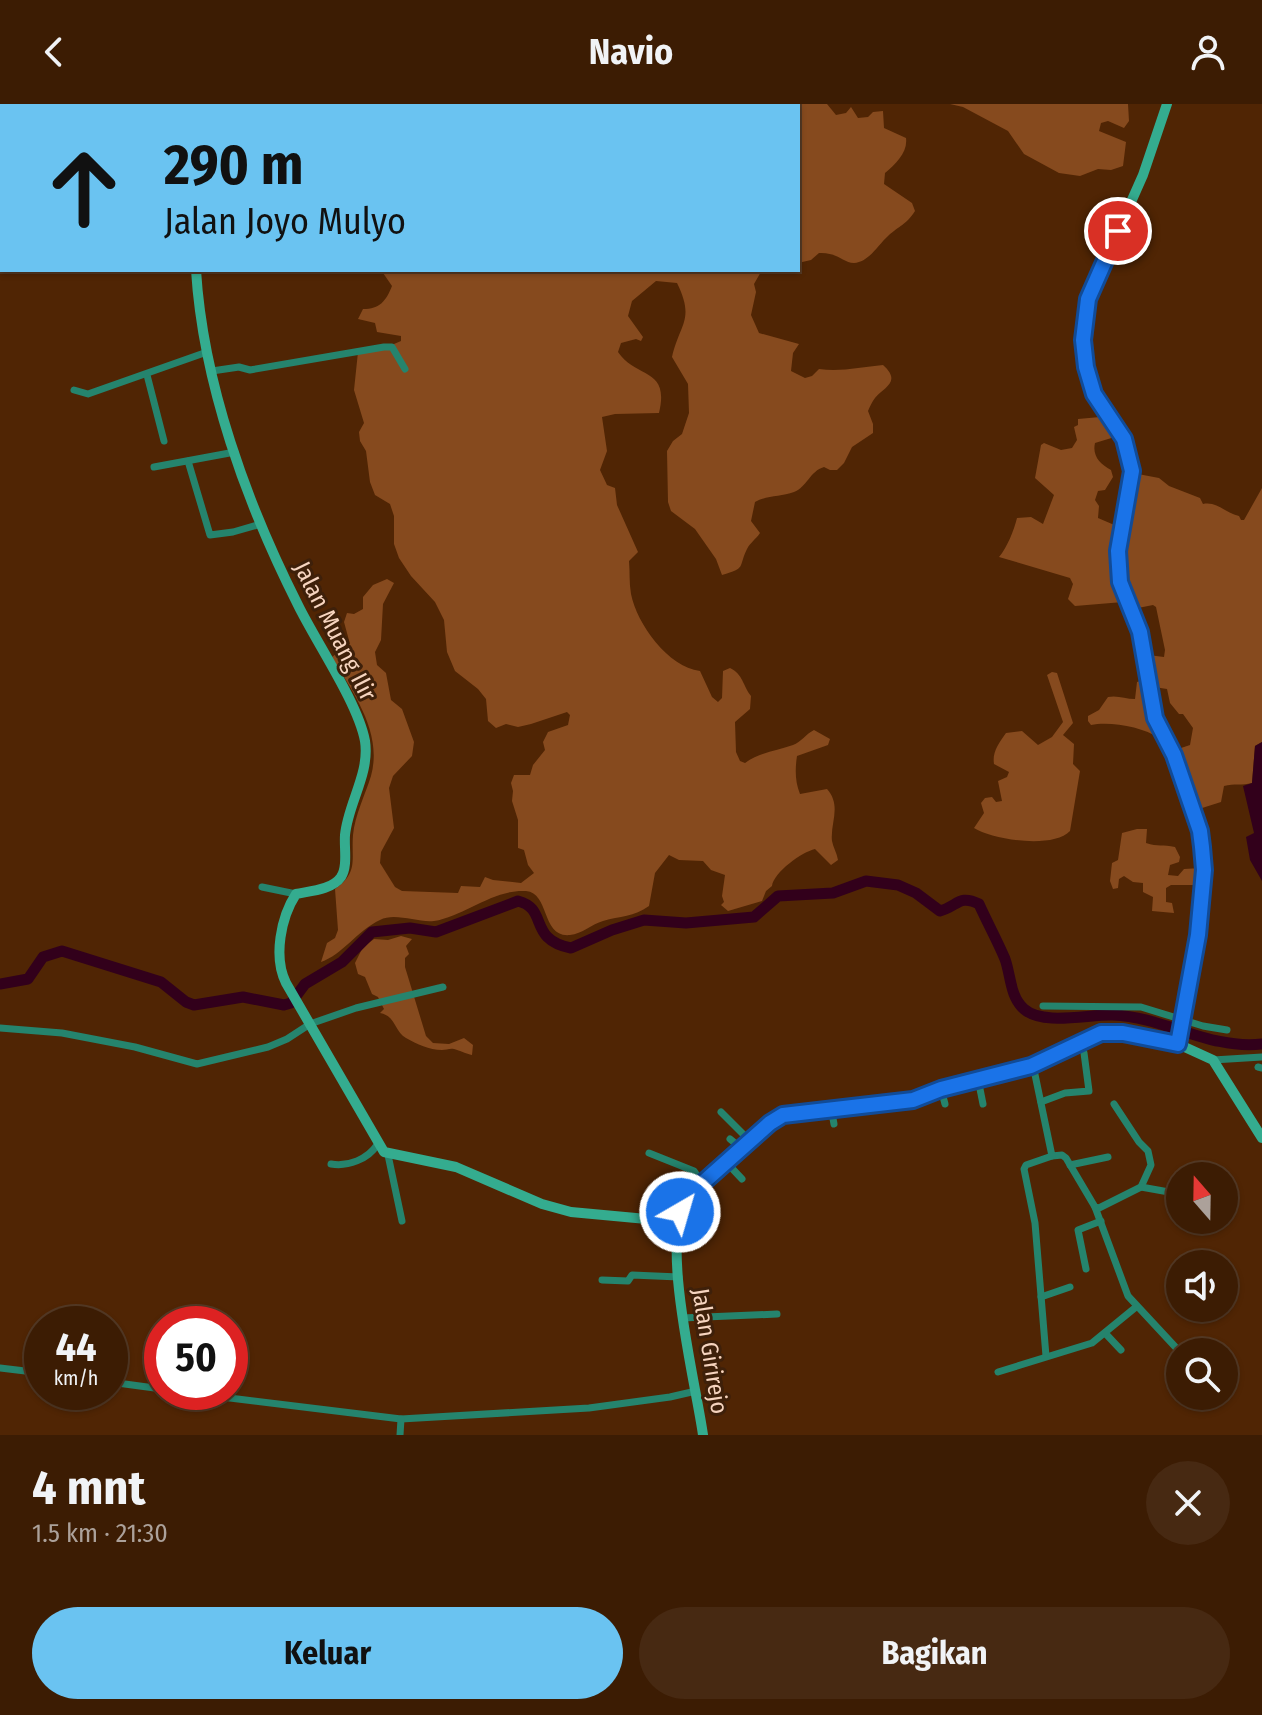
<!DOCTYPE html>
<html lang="id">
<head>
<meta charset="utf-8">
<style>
  body { margin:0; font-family:"Fira Sans Condensed",sans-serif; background:#472912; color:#f1f3f6; height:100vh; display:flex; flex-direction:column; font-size:30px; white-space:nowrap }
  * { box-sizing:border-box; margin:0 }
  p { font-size:26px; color:#aca19a }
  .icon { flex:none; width:44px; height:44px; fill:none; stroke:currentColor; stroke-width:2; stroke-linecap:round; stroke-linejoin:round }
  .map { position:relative; height:1331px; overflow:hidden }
  .side { display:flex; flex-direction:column; background:#3c1c03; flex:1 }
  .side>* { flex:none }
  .guide { position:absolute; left:0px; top:0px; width:800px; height:168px; box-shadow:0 2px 6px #0004,0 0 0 2px #553a25; background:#6ac3f1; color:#111; overflow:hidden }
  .needle { width:52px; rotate:340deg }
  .tools { position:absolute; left:1166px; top:1058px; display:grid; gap:16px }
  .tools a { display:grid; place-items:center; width:72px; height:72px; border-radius:50%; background:#3c1c03; box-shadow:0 2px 6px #0004,0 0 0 2px #553a25; font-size:40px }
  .speed { position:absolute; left:24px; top:1202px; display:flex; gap:16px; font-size:40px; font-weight:700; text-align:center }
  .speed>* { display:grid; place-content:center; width:104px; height:104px; border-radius:50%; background:#3c1c03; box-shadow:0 2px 6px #0004,0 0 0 2px #553a25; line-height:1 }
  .speed small { font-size:20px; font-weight:400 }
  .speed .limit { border:12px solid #d22; background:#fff; color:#111 }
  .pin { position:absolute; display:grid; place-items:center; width:68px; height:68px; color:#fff; margin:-34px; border:4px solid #fff; border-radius:50%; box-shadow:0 2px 8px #0007 }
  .me { position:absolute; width:88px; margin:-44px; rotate:38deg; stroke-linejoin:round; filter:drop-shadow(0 0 6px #0008) }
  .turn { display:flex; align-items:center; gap:28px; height:168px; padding:0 32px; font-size:36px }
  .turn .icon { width:104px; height:104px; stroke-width:2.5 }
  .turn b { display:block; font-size:56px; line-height:68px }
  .round { display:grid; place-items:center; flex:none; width:84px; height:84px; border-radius:42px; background:#472912 }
  .headline { display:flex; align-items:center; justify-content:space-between; height:136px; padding:0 32px }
  h1 { font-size:48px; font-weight:700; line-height:60px }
  .cta { display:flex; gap:16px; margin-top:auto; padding:16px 32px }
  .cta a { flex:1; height:92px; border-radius:48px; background:#6ac3f1; color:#111; font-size:32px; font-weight:700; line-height:92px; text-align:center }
  .cta a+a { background:#472912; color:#f1f3f6 }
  header { display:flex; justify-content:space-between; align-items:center; height:104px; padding:0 32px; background:#3c1c03; font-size:36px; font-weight:700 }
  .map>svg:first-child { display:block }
  .green { fill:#864a1e }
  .water { fill:#32001b }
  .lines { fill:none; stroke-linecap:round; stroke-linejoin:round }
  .river { stroke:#32001b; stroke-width:11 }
  .street { stroke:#25846d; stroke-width:7 }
  .secondary { stroke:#34ac8f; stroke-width:10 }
  .route-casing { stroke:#114b97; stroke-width:20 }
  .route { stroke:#1a73e8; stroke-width:14 }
  .labels { text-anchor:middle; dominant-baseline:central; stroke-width:6; stroke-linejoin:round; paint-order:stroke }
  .street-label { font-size:24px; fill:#f6d4bf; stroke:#3e200a }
</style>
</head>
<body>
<header><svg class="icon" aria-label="back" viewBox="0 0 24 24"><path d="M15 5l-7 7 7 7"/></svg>Navio<svg class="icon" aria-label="person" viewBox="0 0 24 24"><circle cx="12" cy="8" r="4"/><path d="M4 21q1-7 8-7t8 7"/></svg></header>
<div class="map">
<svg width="1262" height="1331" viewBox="0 0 1262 1331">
  <rect width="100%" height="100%" fill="#502504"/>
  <g class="green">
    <path d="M254,0H827L836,11L846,9L851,3L858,14L868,13L873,8L883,7L884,24L906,34C908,48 896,60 885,69L884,80L912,99L915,107C905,122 900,121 888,132C878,141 869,158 854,159C843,159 838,148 819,149L811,156L798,159V2Z"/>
    <polygon points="950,0 1128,0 1129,17 1124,24 1108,17 1101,19 1099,27 1126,38 1123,62 1111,66 1098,65 1080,72 1059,69 1024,50 1008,27 963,3"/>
    <path d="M381,166H762L754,180L756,188L751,211L759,229L799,240L793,249L791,267L805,274L812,272L819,265C841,268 861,263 883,261C902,278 884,283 875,294C872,298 870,302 868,307L873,320V329L852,343L844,359L837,366H830L824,363C810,367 807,383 794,388C781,393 767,391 755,398L751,417L760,429C756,435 750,439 747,445C738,463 747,464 722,471L716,455L695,425L671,407L668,398L667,347L673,337L682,330L689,309L688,280L672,253C680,219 695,216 677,179L656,177L632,197L628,212L643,233L641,237L636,235L621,239L618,248C636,275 670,263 659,309L615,310L602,313L607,347L600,366L607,381L615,384L617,401L638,448L629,457C630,468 629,479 631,490C637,520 668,563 700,567L712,593L718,598L722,594L723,567L730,564C743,570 743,582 751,592L750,605L735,618L736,648L740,657L745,659C761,648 776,647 793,641C801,638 806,630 814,626L830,635L828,641L797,652C795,665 795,678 800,690L827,685C842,702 830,719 832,737C833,743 837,749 838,756L831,761L815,745C802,748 774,768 772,782L766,787L762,797L728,807L721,801L724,798L722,792L725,771L711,766L703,757L679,756L669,751L655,769L649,802C634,813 620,812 603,817C592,820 582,830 570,831C541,834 550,789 526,787C493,785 465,812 434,817C418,819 395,808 380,816C358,826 342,851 321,858L327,839L335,834L338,826L335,785C359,769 351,755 353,731C355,711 365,691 371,672C383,628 353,589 332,553L350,540L344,518L347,509L354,510L363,505V493L373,481L387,475L394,479L383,500L381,536L375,548L377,561L386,569L391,596L402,605L414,638L412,652L393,672L389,684L394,724L381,748L380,759L395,783L402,787L458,789L461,782L480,783L485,773L493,776L521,779L534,769L528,761L524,746L518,744V716L512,697L513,687L511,679L514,671H530L533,661L545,646L543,638L548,628L568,621L570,611L567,608L531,620L518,623L506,620L496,624L488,617L486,595L478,585L455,567L447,548L444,516L435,498L411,472L399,454L394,440V412L390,400L375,391L370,378L366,347L360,337L359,328L364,319L354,286L358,248L387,243L401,237V232L377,228L375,219L358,215L363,205C380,205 386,197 392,182Z"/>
    <path d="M1100,313L1105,314L1118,332L1095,339C1092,352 1100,360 1111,366L1113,373L1105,386L1098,387L1095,396L1099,402L1098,414L1119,423L1123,498L1075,502L1068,495L1073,480L1070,474L999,453C1007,444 1014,426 1017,414L1031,413L1043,420L1054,391L1035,374L1041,341L1044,339L1061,346L1072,344L1077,336L1074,323L1078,321V315Z"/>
    <path d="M1138,370L1159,374L1169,382L1200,394L1203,400C1217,397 1225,409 1239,412L1241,416H1244L1262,384V638L1255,642L1252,679C1242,682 1234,679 1224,682L1221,698L1199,705L1175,646L1190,641L1193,624L1183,610H1179L1170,599L1167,585L1154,583L1148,551L1164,553L1165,546L1156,503L1153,501L1138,504L1135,502L1124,470L1122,435L1134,377Z"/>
    <path d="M1052,568L1057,569L1073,619L1063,631L1074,640L1073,660L1080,667L1070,727C1053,745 993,736 974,724L984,709L981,699L985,694L992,693L996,698L1002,697L998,677L1007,673L1009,668L994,660C992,648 999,639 1006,629L1022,627L1038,641L1052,633L1063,618L1047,571Z"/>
    <path d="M1145,571L1159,634C1143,623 1110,617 1091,621L1088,617V612L1099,606L1108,593C1118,591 1125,595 1135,595L1137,578L1143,576Z"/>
    <path d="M1137,725H1147L1146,739C1158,743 1163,740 1175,743L1180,753L1179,758L1170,761L1168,771L1178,772L1184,765L1201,764V781H1171L1166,784V798L1172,799L1174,809L1152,807L1153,793L1143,788V779L1133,778L1124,772L1119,775L1118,784L1113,785L1110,777L1112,759L1118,756L1122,729Z"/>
    <path d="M401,832L412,835L406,842L409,850L405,854V863L426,932L433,939L449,940L464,934L473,941L472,951C467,950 458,946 454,945C450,944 446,946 442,946C429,946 417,940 406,934C394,927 396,912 380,909L384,905L378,893L372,890L365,873L358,870L355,859L363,843L374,835L388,836Z"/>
  </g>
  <polygon class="water" points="1262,638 1262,777 1250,756 1246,733 1254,729 1243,682 1252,679 1255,642"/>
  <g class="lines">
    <path class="river" d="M0,880L28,875L43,853L62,847L161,878L186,898L194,901L243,893L284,901L291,899L305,880L342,858L372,828L410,824L436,828L518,797C549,805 527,835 571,844L612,826L644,816L686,819L754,813L778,792L833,789L866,777L898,781L916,789L940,807C958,802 959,790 979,800C987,818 997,836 1005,855C1011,872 1010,893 1024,905C1043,922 1089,910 1113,911C1165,913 1209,946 1262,940"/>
    <g class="street">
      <polyline points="248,2 253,0"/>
      <polyline points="212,267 239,263 250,266 384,243 392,243 405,265"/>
      <polyline points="147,271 164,337"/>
      <polyline points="74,286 88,290 207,248"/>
      <polyline points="188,357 210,431 233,428 261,420"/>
      <polyline points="154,363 235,348"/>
      <polyline points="262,783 296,790"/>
      <polyline points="1043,902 1141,903 1203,922 1227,926"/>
      <polyline points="0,924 62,929 135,943 197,960 268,943 287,935 310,920 356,904 443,883"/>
      <polyline points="1213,956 1262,953"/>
      <polyline points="1033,961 1052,1052 1062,1051 1066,1054 1095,1103 1099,1104 1141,1083 1151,1061 1148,1047 1139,1038 1114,1000"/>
      <polyline points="1258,963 1262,964"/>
      <polyline points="978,975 983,1000"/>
      <polyline points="941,985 945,1000"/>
      <polyline points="1041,998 1065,989 1089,987 1084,949"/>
      <polyline points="831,1004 834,1020"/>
      <polyline points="721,1008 750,1037"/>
      <polyline points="730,1035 742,1045"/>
      <polyline points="649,1049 694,1067 702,1079"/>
      <polyline points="388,1051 402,1117"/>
      <polyline points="726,1058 742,1075"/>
      <path d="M331,1060C348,1063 368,1055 377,1041"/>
      <polyline points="1070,1061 1108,1053"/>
      <polyline points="1141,1083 1180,1090"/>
      <polyline points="1095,1103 1128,1192 1180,1248"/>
      <polyline points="1086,1165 1078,1126 1101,1117"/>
      <polyline points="602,1176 628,1177 632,1171 679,1173"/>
      <polyline points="1041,1193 1070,1183"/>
      <polyline points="682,1214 777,1210"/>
      <polyline points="1105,1229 1121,1246"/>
      <polyline points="1046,1252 1035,1119 1024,1065 1026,1061 1052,1052"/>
      <polyline points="0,1264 42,1269"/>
      <polyline points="998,1268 1092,1239 1136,1203"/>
      <polyline points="110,1278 162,1285"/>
      <polyline points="181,1288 401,1315 589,1304 670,1293 696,1287"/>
      <polyline points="400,1331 401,1315"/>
    </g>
    <g class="secondary">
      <polyline points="157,0 159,2"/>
      <polyline points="1167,0 1143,71 1088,195 1083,236 1086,263 1094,290 1124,335 1132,367 1118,447 1120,478 1140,528 1155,614 1174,651 1200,727 1202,743 1204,766 1199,817 1178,940"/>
      <path d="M196,166C203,280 247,400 298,501C316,538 358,599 365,637C370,670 348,699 345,731C344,744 348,762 341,773C332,786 310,787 296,790C281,813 273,853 286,879L384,1048L456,1063L542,1100L571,1108L679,1118"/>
      <path d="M703,1331C696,1279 658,1133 688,1092L770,1019L783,1011L913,996L941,985L1031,962L1104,928L1178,940L1213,956L1262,1034"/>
    </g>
  </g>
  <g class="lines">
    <g class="route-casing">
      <polyline id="route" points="680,1108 688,1092 770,1019 783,1011 913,996 941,985 1031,962 1101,929 1123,929 1178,940 1198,831 1204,766 1202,743 1200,727 1174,651 1155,614 1140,528 1120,478 1118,447 1132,367 1124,335 1094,290 1086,263 1083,236 1088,195 1118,127"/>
    </g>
    <use href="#route" class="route"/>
  </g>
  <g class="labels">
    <g class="street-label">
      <text transform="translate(335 527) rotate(63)">Jalan Muang Ilir</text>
      <text transform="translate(710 1247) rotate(81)">Jalan Girirejo</text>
    </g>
  </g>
</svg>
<div class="tools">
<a><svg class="needle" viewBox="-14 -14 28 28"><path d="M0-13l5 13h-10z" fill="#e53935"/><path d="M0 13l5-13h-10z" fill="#aca19a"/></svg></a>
<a><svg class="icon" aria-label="sound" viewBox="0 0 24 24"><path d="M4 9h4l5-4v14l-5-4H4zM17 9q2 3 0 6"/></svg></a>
<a><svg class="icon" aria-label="search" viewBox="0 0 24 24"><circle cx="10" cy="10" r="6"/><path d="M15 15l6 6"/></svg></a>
</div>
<div class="speed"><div>44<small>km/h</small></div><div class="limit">50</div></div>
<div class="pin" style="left:1118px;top:127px;background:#d93025"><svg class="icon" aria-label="arrive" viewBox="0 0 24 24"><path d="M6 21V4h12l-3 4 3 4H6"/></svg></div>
<svg class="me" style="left:680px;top:1108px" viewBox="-20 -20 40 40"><circle r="17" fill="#1a73e8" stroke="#fff" stroke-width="3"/><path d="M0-11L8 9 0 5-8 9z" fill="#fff"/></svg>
<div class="guide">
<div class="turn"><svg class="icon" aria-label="ahead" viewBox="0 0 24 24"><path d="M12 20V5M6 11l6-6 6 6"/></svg><div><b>290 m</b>Jalan Joyo Mulyo</div></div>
</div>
</div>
<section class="side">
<div class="headline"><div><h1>4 mnt</h1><p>1.5 km · 21:30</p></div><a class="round"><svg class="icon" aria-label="close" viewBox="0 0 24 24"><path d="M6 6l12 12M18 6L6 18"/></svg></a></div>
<div class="cta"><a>Keluar</a><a>Bagikan</a></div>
</section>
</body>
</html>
